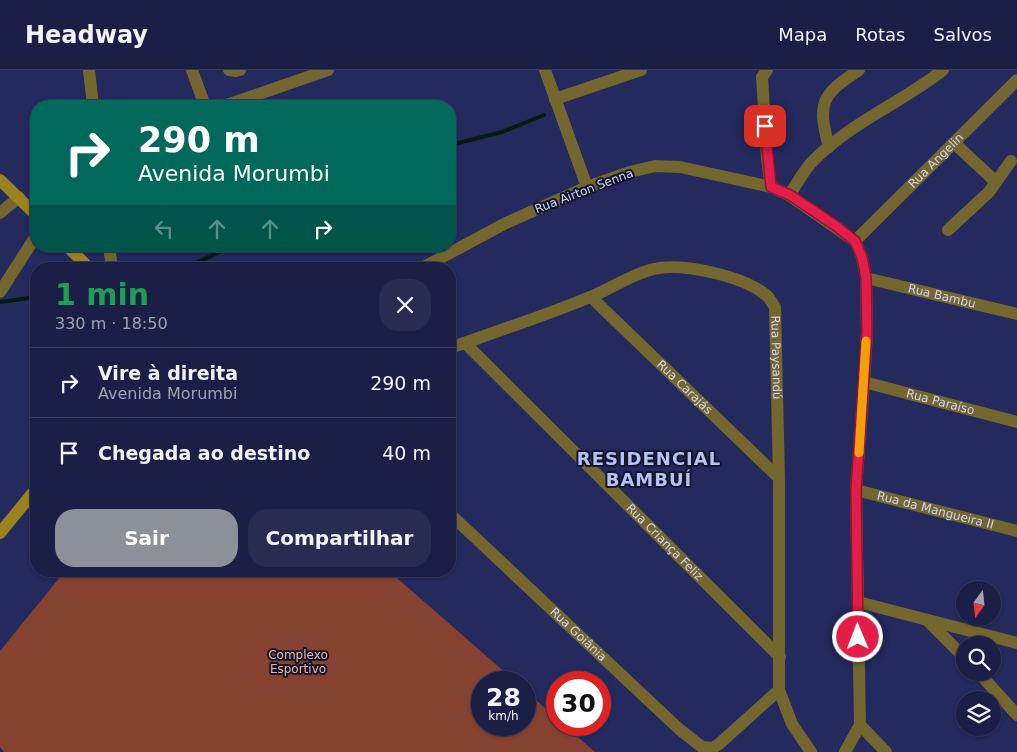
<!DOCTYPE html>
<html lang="pt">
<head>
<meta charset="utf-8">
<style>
  body { margin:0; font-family:"DejaVu Sans",sans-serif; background:#282c51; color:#f1f3f6; height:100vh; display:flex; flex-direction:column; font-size:19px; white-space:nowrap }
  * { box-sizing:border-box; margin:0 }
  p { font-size:16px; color:#a0a2b3 }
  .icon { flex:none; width:28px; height:28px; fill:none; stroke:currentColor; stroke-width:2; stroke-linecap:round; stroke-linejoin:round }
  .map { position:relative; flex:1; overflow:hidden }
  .side { position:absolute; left:30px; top:192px; width:426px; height:315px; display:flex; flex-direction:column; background:#1b1f46; border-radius:20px; box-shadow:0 1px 4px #0004,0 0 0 1px #393d5f }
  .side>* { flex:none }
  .top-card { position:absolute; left:30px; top:30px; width:426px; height:152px; border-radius:20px; box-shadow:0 1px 4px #0004,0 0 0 1px #393d5f; background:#00695c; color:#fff; overflow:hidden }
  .needle { width:32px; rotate:195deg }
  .fabs { position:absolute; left:956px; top:511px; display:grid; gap:10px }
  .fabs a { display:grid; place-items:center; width:45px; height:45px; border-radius:50%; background:#1b1f46; box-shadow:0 1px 4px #0004,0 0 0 1px #393d5f; font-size:25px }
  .speed { position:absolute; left:471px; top:601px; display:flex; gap:10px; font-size:25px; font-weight:700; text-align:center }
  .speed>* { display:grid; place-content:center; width:65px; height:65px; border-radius:50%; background:#1b1f46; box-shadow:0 1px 4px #0004,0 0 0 1px #393d5f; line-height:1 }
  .speed small { font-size:12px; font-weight:400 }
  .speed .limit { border:8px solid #d22; background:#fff; color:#111 }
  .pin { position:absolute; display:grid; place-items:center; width:42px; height:42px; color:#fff; margin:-21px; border-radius:10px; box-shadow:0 2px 8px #0006 }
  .me { position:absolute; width:55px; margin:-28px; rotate:359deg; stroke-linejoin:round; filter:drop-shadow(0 0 4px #0008) }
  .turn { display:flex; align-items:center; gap:18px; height:105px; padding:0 25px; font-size:22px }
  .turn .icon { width:65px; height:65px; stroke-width:2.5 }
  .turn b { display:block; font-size:35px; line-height:42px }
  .lanes { display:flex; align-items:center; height:48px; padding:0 25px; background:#0003; justify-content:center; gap:25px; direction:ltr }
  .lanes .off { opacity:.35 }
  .round { display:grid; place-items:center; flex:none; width:52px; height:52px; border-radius:20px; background:#282c51 }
  .summary { display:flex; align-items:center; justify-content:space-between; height:85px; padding:0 25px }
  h1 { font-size:30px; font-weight:700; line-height:38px; color:#1e9e55 }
  .cta { display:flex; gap:10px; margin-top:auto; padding:10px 25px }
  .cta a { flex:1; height:58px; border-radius:20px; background:#8c9099; color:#fff; font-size:20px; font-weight:700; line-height:58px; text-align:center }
  .cta a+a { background:#282c51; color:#f1f3f6 }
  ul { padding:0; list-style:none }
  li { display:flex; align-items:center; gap:15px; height:70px; padding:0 25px; border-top:1px solid #393d5f }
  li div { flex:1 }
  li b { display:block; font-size:19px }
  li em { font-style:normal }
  header { display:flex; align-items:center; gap:30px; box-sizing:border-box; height:70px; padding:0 25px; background:#1b1f46; border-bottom:1px solid #393d5f }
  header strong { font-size:24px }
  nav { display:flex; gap:28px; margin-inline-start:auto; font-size:18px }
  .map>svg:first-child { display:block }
  .green { fill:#864231 }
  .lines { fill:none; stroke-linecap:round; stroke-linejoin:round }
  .stream { stroke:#031c0d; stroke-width:4 }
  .street { stroke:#74662f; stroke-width:12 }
  .secondary { stroke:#9a831f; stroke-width:12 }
  .route-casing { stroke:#92132f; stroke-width:12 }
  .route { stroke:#e11d48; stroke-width:9 }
  .slow { stroke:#f59e0b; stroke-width:9 }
  .labels { text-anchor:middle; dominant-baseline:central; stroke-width:4; stroke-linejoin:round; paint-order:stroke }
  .street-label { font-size:12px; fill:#ced6f7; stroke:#12162d }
  .park-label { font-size:12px; fill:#f6b2a0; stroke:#12162d }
  .district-label { font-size:18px; font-weight:bold; letter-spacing:1px; fill:#b6c1f4; stroke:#12162d }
</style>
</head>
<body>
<header>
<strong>Headway</strong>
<nav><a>Mapa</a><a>Rotas</a><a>Salvos</a></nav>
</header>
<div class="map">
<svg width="1017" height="682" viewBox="0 0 1017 682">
  <rect width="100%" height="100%" fill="#24295e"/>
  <polygon class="green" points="65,501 389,501 516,612 482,612 482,655 525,655 525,620 557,649 558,655 564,655 595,682 4,682 0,677 0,581"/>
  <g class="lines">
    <g class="stream">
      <polyline points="450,75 502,62 544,45"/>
      <polyline points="182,199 233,176"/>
      <polyline points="0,232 36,227"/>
    </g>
    <g class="street">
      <polyline points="89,0 93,36"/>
      <polyline points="192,0 205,36"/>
      <polyline points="229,0 236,1 240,0"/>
      <polyline points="545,0 587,117"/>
      <polyline points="767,0 762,7 767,88 771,117"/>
      <polyline points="555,29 641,0"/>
      <polyline points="224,36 328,0"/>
      <polyline points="954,73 996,112"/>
      <path d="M829,77C817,33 821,25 859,0"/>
      <path d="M789,125C797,114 803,102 811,93C848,54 901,33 943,0"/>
      <polyline points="0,143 19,127"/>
      <polyline points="948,160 989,122 1011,91"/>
      <path id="s1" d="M855,171L1017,10"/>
      <polyline points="109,176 112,199"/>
      <polyline points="420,199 506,153 587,117 630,102 655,96 680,97 771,117 789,125 855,171 862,187 866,208 867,262 864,312 856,420 860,655 845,682"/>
      <path id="s2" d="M866,208L1017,244"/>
      <polyline points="0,222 36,166"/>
      <path id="s3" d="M591,227L779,408"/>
      <path id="s4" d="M465,273L780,587"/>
      <path id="s5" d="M450,278C497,261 545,246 590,227C610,219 629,206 650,200C679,191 743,206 766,225C770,228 772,233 775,237L779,408V620L792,654L811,682"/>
      <path id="s6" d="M864,312L1017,352"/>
      <path id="s7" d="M856,420L1017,461"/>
      <path id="s8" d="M450,444L679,659L702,677L713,678L719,674L779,620"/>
      <polyline points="858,532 1017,573"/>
      <polyline points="927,550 965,588"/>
      <polyline points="978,602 1017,645"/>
      <polyline points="860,655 886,682"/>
    </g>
    <g class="secondary">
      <polyline points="0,110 36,145"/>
      <polyline points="67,176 90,199"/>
      <polyline points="0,463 36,419"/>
    </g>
  </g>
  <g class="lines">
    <g class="route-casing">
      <polyline id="route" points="765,56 771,117 790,125 836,156 855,171 862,187 866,208 867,262 856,420 858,567"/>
    </g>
    <use href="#route" class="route"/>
    <polyline class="slow" points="859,383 866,271"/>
  </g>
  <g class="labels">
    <g class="street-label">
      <text stroke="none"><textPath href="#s1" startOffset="114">Rua Angelin</textPath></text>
      <text transform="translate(584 121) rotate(-21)">Rua Airton Senna</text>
      <text stroke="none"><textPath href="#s2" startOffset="78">Rua Bambu</textPath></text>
      <text stroke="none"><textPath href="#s5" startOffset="402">Rua Paysandú</textPath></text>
      <text stroke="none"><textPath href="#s3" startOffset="130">Rua Carajás</textPath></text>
      <text stroke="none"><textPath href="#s6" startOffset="79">Rua Paraíso</textPath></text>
      <text stroke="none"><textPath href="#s7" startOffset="82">Rua da Mangueira II</textPath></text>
      <text stroke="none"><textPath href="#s4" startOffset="282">Rua Criança Feliz</textPath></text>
      <text stroke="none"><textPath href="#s8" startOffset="176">Rua Goiânia</textPath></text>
    </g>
    <g class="park-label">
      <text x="298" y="585">Complexo<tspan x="298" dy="14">Esportivo</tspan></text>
    </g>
    <g class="district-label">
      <text x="649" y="388">RESIDENCIAL<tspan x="649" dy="21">BAMBUÍ</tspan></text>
    </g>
  </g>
</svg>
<div class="fabs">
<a><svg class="needle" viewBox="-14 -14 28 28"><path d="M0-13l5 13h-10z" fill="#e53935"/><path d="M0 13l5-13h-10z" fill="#a0a2b3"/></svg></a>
<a><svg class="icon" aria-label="search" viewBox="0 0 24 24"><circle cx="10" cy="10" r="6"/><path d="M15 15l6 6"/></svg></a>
<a><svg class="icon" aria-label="layers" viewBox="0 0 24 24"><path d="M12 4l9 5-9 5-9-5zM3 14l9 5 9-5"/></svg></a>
</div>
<div class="speed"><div>28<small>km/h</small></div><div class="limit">30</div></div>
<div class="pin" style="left:765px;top:56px;background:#d93025"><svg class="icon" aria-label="arrive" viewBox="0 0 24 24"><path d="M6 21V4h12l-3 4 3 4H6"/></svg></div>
<svg class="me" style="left:858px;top:567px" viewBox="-20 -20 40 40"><circle r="17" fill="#e11d48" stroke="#fff" stroke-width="3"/><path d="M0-11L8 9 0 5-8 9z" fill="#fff"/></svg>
<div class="top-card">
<div class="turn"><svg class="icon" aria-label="right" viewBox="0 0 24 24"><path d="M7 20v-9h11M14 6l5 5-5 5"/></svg><div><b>290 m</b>Avenida Morumbi</div></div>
<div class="lanes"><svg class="icon off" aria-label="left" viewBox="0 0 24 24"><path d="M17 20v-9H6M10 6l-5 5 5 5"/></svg><svg class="icon off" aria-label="ahead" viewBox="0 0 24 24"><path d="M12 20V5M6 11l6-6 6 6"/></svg><svg class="icon off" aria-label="ahead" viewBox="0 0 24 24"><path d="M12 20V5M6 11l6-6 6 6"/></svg><svg class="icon" aria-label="right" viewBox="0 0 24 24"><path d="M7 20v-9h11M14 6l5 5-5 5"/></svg></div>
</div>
<section class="side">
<div class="summary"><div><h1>1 min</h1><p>330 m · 18:50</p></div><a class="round"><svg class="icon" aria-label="close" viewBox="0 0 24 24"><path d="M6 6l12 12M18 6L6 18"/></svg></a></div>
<ul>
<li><svg class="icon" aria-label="right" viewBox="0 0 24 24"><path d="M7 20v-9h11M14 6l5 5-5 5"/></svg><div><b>Vire à direita</b><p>Avenida Morumbi</p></div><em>290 m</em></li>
<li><svg class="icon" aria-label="arrive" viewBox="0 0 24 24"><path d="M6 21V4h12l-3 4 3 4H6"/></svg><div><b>Chegada ao destino</b></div><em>40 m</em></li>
</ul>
<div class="cta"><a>Sair</a><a>Compartilhar</a></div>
</section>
</div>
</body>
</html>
